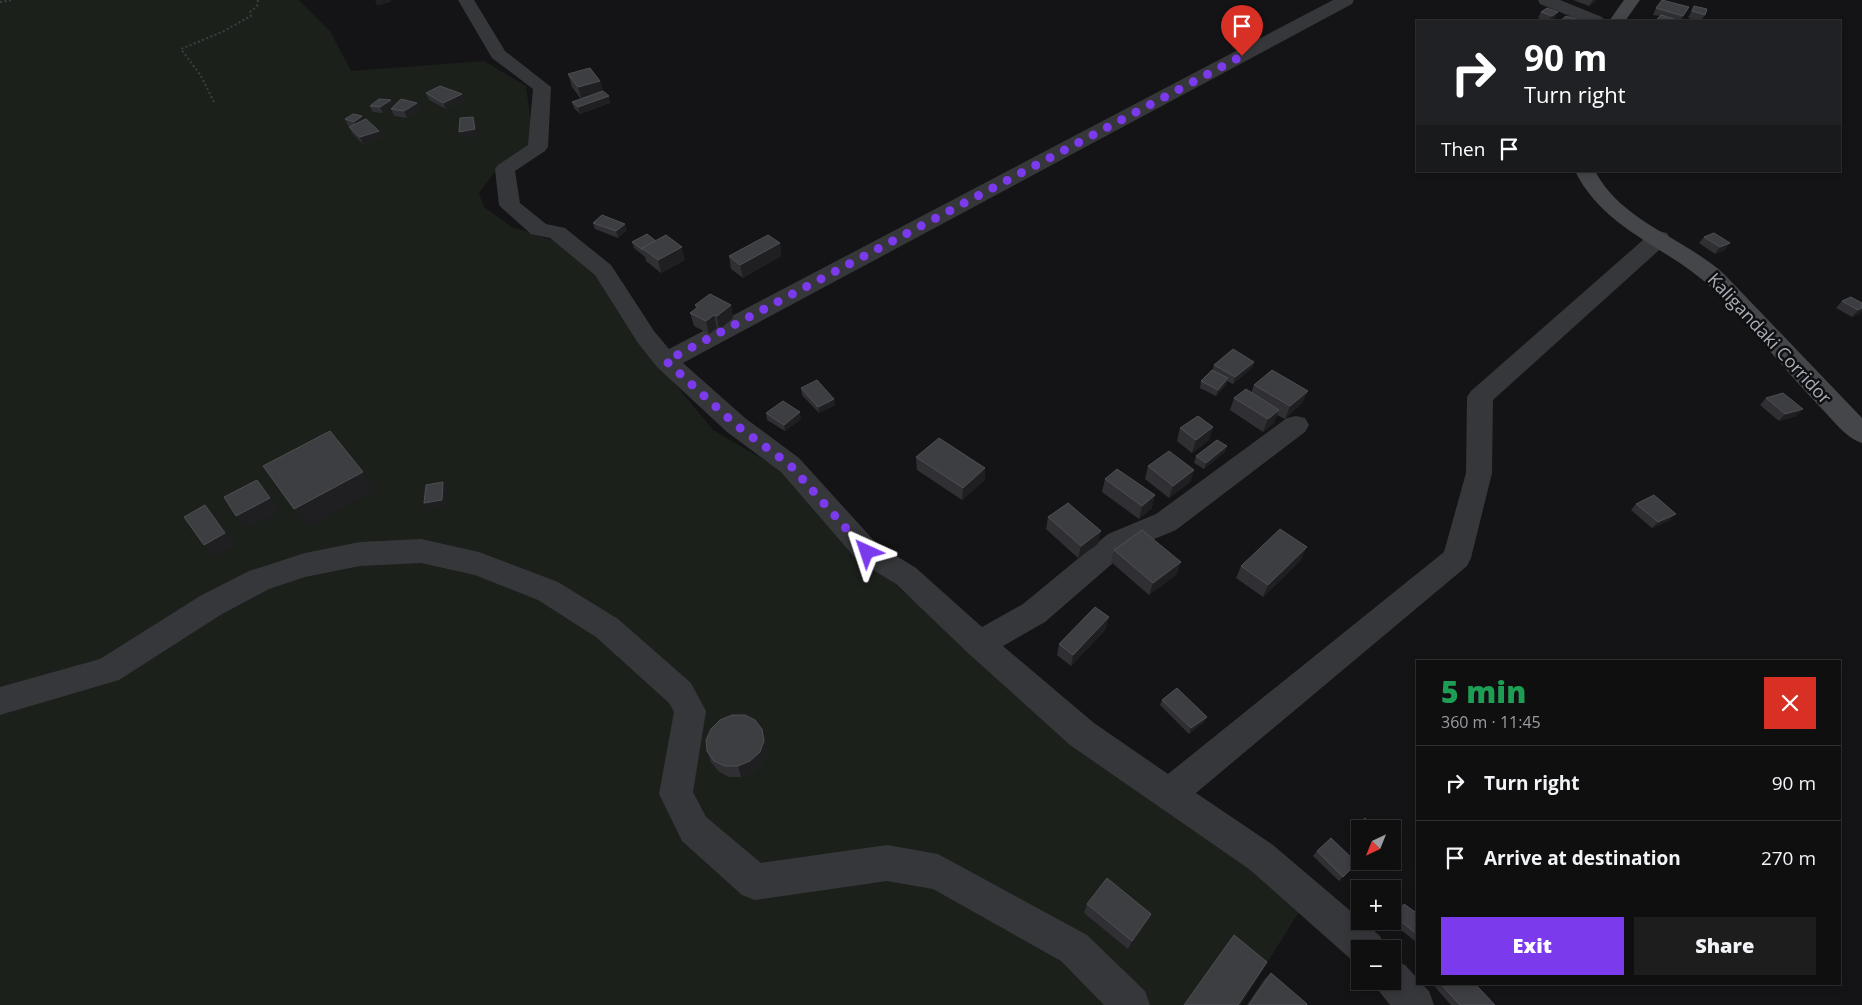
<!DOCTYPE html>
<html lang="en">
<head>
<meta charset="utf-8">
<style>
  body { margin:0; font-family:"Open Sans",sans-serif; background:#1d1d1e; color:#f1f3f6; height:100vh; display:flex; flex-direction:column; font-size:19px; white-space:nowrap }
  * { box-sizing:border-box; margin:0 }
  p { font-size:16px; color:#9b9c9f }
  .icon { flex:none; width:28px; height:28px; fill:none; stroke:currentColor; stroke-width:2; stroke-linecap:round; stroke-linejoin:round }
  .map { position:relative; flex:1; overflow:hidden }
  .details { position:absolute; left:1416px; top:660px; width:425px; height:325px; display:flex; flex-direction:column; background:#0f0f10; border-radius:0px; box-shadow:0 2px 8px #0003,0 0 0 1px #2f2f30 }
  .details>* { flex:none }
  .guide { position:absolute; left:1416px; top:20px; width:425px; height:152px; border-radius:0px; box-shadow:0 2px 8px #0003,0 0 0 1px #2f2f30; background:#202124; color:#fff; overflow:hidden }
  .needle { width:32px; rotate:223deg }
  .controls { position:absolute; left:1351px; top:820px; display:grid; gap:10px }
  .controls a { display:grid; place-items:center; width:50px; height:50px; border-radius:0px; background:#0f0f10; box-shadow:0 2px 8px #0003,0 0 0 1px #2f2f30; font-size:25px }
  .pin { position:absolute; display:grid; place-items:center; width:42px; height:42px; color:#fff; margin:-51px -21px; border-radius:50% 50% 50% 0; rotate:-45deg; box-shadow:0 0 5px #0007 }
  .pin .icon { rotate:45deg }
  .me { position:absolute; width:55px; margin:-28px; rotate:318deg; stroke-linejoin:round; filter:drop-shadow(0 0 4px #0008) }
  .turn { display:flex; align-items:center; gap:18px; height:105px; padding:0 25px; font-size:22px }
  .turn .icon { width:65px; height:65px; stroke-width:2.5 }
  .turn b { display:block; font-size:35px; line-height:42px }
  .then { display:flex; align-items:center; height:48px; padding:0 25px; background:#0003; gap:10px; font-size:19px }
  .round { display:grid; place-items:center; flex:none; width:52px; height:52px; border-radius:0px; background:#1d1d1e }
  .head { display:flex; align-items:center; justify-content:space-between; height:85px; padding:0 25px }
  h1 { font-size:30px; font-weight:800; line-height:38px; color:#1e9e55 }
  .button { display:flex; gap:10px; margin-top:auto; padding:10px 25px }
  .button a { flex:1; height:58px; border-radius:0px; background:#7c3aed; color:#fff; font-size:20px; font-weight:800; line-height:58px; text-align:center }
  .button a+a { background:#1d1d1e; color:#f1f3f6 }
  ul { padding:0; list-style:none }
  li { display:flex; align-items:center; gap:15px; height:75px; padding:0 25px; border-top:1px solid #2f2f30 }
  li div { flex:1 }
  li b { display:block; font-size:19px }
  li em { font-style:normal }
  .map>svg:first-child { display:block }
  .green { fill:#1b201b }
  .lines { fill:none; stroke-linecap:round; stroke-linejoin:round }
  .path { stroke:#3c3e41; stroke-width:2; stroke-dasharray:2 2.5; stroke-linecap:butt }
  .minor { fill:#36373a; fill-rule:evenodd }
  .secondary { fill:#44464a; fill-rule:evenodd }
  .wall { fill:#303034 }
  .shaded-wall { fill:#1f1f22 }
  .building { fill:#3d3e42; stroke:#4d4f54 }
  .route { stroke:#7c3aed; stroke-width:9; stroke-dasharray:0 16.2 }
  .labels { text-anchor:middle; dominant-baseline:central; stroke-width:5; stroke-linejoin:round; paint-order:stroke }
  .street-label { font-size:18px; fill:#a7acb5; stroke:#0f0f11 }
</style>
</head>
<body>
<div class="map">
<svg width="1862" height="1005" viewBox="0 0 1862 1005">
  <rect width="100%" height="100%" fill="#141416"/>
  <polygon class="green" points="0,0 299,0 330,31 351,71 484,61 526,86 534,144 494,173 479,193 484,207 512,227 558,242 595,274 636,336 713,430 783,471 890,580 1074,742 1315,886 1241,1005 0,1005"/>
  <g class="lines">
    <g class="path">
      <polyline points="0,2 13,0"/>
      <polyline points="214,102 201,76 181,49 222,32 251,16 250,12 257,6 258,0"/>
    </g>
    <g class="minor">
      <polygon points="458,0 474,0 505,51 551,87 548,147 545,151 515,171 520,203 546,224 565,228 611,265 654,331 669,349 1333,0 1354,0 1352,4 683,363 745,418 799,458 877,544 916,568 982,627 1023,604 1108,534 1156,514 1287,418 1296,416 1305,418 1309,425 1305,432 1176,530 1128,550 1045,622 1003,646 1094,723 1168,774 1444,552 1466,473 1467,397 1471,391 1651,233 1659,231 1667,233 1670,238 1667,243 1493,400 1492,473 1471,558 1467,566 1196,793 1273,845 1360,919 1360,921 1363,921 1380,936 1386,949 1360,949 1360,965 1354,962 1249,869 1070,745 968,653 896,584 857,560 781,472 727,432 657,367 638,343 595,275 550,238 531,234 503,209 499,205 495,169 498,165 528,145 533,89 492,58"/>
      <polygon points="1538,0 1560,0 1602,17 1605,21 1582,21 1540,4"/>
      <polygon points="421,539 479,552 558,582 618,619 691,683 706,711 693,792 706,817 761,863 887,845 938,854 1087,935 1145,991 1150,1005 1104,1005 1061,961 933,889 887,881 755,900 742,895 682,841 659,794 674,712 669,703 596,637 538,600 475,575 421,563 360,566 305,577 269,589 222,614 119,680 0,715 0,687 100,659 200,596 249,571 305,553 360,542"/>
      <polygon points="1392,959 1405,965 1418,979 1418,984 1422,984 1429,991 1434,1005 1390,1005 1379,991 1374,981 1392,981"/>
    </g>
    <g class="secondary">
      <polygon points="1624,0 1640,0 1625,21 1609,21"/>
      <path d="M1575,171H1595C1622,222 1683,237 1724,274L1862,418V443C1846,438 1834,421 1822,409C1786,372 1754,330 1717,293C1670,246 1606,233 1575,171Z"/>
    </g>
  </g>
  <g class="wall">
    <polygon points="1573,0 1597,0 1589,6"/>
    <polygon points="1694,6 1705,15 1701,21 1688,18"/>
    <polygon points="1689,7 1680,21 1655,21 1660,16 1653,15 1656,8"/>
    <polygon points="1547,8 1555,18 1550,21 1546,21 1538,18 1541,12"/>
    <polygon points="568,74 600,81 603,91 610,103 580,114 574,108 572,102 581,99 572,87"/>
    <polygon points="426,93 465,100 446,109 429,100"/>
    <polygon points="391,100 383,113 373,112 370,106"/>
    <polygon points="391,109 420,109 407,118 394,116"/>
    <polygon points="362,116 364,120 382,137 363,144 352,133 350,126 348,126 345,119"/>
    <polygon points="593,223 627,230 618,238 595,229"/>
    <polygon points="1704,237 1725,250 1715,254 1699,243"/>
    <polygon points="656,241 685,260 661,273 646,261 645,257 634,248 632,242"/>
    <polygon points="780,243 781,256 743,278 731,269 729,256"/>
    <polygon points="1851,297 1860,313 1852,317 1836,308 1842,301"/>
    <polygon points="695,305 731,305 733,318 719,330 717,328 709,334 694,326 690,313 696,308"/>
    <polygon points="1254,362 1252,368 1233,384 1227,381 1226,385 1216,396 1200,388 1201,381 1212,371 1214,365"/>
    <polygon points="1254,385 1302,403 1285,419 1277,415 1274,423 1263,432 1230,410 1234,398 1251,393"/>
    <polygon points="801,388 834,399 835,405 819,413 802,395"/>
    <polygon points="1766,398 1796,416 1779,421 1760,405"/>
    <polygon points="766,413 801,419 785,431 767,420"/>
    <polygon points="1213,427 1209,440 1192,453 1177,441 1180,428"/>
    <polygon points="1225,452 1204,469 1194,463 1196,456"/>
    <polygon points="916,457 985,468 985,480 962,500 917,470"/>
    <polygon points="1148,466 1194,470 1190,482 1169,498 1145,479"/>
    <polygon points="1105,479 1152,508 1139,519 1102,492"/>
    <polygon points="1636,504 1670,520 1652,528 1631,510"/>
    <polygon points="1048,517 1098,544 1078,558 1046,529"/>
    <polygon points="1114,550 1177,574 1149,595 1111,562"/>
    <polygon points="1301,560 1263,597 1236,578 1241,566"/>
    <polygon points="1106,629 1071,666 1057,655 1059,644"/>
    <polygon points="1162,700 1207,717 1204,722 1189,734 1160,705"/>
    <polygon points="762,729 765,740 767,751 763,762 753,772 741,777 729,777 718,771 711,762 707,751"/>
    <polygon points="1356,827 1360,829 1360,839 1352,832"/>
    <polygon points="1317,851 1357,863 1339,881 1313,856"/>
    <polygon points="1087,904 1151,914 1147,922 1128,949 1084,913"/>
    <polygon points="1404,904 1418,914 1418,939 1415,941 1390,921 1392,921 1392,917 1400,908"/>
    <polygon points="1271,973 1306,1005 1247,1005 1264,980"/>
    <polygon points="1439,984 1475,984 1495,1005 1451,1005 1435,987"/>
  </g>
  <g class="shaded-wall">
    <polygon points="375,0 391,0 391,2 377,6"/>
    <polygon points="1593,0 1597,0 1589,6"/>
    <polygon points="1558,12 1555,18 1549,21 1552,16"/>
    <polygon points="600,81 604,94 582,100 578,87"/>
    <polygon points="462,94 465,100 446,109 443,103"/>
    <polygon points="609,96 610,103 580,114 578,107"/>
    <polygon points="391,100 394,106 383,113 380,107"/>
    <polygon points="417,103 420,109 407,118 404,111"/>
    <polygon points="362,116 365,122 357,128 354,122"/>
    <polygon points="473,117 476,123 478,136 461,138 459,132"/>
    <polygon points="379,131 382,137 363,144 360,137"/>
    <polygon points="625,224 627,230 618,238 616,231"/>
    <polygon points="780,243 781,256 743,278 740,265"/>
    <polygon points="1730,243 1725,250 1715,254 1720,247"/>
    <polygon points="682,247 685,260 661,273 658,260"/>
    <polygon points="731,305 733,318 719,330 717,316"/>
    <polygon points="1862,308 1862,311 1860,313 1852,317 1858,310"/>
    <polygon points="714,315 717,328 709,334 706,321"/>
    <polygon points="1254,362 1252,368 1233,384 1235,377"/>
    <polygon points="1228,378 1226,385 1216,396 1218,390"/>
    <polygon points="1308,391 1302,403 1285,419 1290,406"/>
    <polygon points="834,399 835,405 819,413 818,407"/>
    <polygon points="1803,409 1796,416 1779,421 1785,414"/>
    <polygon points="1279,410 1274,423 1263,432 1268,419"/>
    <polygon points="800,412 801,419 785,431 784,425"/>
    <polygon points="1213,427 1209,440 1192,453 1196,440"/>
    <polygon points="1227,446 1225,452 1204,469 1206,463"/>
    <polygon points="985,468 985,480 962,500 963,488"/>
    <polygon points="1194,470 1190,482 1169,498 1173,486"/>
    <polygon points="363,472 375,490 309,527 294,509"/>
    <polygon points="257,480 280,511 247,529 236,516"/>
    <polygon points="443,482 447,488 446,506 428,509 424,503"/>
    <polygon points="1155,495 1152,508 1139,519 1142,506"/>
    <polygon points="205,505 216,518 236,545 215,557 204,545"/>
    <polygon points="1676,514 1670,520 1652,528 1658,522"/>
    <polygon points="1101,531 1098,544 1078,558 1081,546"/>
    <polygon points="1307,547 1301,560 1263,597 1268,585"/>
    <polygon points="1181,562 1177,574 1149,595 1153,583"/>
    <polygon points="1109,617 1106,629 1071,666 1073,655"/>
    <polygon points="1207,717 1204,722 1189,734 1191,728"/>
    <polygon points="762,729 765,740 767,751 763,762 753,772 741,777 738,766"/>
    <polygon points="1151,914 1147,922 1128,949 1132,941"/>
  </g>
  <g class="building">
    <polygon points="1662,0 1689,7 1683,16 1656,8"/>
    <polygon points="1694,6 1707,9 1705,15 1692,11"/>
    <polygon points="1547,8 1558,12 1552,16 1541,12"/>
    <polygon points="1661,15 1677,20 1676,21 1655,21"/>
    <polygon points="1566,16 1583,21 1560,21"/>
    <polygon points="590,68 600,81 578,87 568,74"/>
    <polygon points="440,86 462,94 443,103 426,93"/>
    <polygon points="603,91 609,96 578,107 572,102"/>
    <polygon points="379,99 391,100 380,107 370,106"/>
    <polygon points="401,99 417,103 404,111 391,109"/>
    <polygon points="353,114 362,116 354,122 345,119"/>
    <polygon points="473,117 475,129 459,132 460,118"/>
    <polygon points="366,119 379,131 360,137 349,127"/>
    <polygon points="602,215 625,224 616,231 593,223"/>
    <polygon points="1714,233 1730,243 1720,247 1704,237"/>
    <polygon points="647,234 656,241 642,248 643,250 632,242"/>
    <polygon points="666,235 682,247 658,260 642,248"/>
    <polygon points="768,235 780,243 740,265 729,256"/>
    <polygon points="710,294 731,305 717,316 714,315 706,321 690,313 698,307 695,305"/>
    <polygon points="1851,297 1862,303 1862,308 1858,310 1842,301"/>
    <polygon points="1233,349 1254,362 1235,377 1214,365"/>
    <polygon points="1212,370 1228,378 1218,390 1201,381"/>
    <polygon points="1272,370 1308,391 1290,406 1254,385"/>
    <polygon points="817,380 834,399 818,407 801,388"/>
    <polygon points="1246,389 1279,410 1268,419 1234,398"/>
    <polygon points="1783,393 1803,409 1785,414 1766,398"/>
    <polygon points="783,401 800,412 784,425 766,413"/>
    <polygon points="1198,416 1213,427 1196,440 1180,428"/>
    <polygon points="330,431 363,472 294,509 263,466"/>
    <polygon points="939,438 985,468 963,488 916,457"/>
    <polygon points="1217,440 1227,446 1206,463 1196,456"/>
    <polygon points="1169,451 1194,470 1173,486 1148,466"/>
    <polygon points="1117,469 1155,495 1142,506 1105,479"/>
    <polygon points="257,480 270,498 236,516 224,497"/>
    <polygon points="443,482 442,500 424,503 426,485"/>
    <polygon points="1654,495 1676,514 1658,522 1636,504"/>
    <polygon points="1068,503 1101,531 1081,546 1048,517"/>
    <polygon points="205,505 225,533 204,545 184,517"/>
    <polygon points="1280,529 1307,547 1268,585 1241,566"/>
    <polygon points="1142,530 1181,562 1153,583 1114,550"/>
    <polygon points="1095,607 1109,617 1073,655 1059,644"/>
    <polygon points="1177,688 1207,717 1191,728 1162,700"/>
    <polygon points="732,715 745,715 755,720 762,729 764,741 760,752 750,761 738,766 725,766 714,761 707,751 706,740 711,729 720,720"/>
    <polygon points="1365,818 1377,829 1360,829 1360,831 1356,827"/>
    <polygon points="1331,838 1357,863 1343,877 1317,851"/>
    <polygon points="1107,878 1151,914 1132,941 1087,904"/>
    <polygon points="1404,904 1418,914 1418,935 1395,917"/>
    <polygon points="1234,935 1267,962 1238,1005 1184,1005"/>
    <polygon points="1271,973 1307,1004 1306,1005 1249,1005"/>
    <polygon points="1441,984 1475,984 1495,1005 1460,1005"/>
  </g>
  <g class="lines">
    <polyline class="route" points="867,552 790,465 736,425 666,361 1242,56"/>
  </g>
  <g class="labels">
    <g class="street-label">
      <text transform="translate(1770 338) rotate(47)">Kaligandaki Corridor</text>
    </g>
  </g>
</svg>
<div class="controls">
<a><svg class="needle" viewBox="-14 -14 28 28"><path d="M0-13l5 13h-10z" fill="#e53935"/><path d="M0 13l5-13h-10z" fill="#9b9c9f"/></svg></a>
<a>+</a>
<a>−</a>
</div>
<div class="pin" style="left:1242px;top:56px;background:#d93025"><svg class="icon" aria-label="arrive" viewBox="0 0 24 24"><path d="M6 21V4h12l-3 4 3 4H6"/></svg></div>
<svg class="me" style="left:867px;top:552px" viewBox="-20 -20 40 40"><path d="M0-17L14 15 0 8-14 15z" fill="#7c3aed" stroke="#fff" stroke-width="4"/></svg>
<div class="guide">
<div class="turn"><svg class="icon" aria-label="right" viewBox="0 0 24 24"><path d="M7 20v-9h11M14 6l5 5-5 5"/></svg><div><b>90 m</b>Turn right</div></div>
<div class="then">Then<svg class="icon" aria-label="arrive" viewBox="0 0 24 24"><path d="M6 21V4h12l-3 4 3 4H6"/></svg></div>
</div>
<section class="details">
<div class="head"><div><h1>5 min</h1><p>360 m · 11:45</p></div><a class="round" style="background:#d93025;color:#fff"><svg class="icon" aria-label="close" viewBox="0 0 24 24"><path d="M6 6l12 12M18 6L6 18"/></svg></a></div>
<ul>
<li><svg class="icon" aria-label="right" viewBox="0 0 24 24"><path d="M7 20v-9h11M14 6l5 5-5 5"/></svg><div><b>Turn right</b></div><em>90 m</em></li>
<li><svg class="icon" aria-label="arrive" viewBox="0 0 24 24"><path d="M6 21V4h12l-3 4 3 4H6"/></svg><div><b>Arrive at destination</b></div><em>270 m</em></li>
</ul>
<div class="button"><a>Exit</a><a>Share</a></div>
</section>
</div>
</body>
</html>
